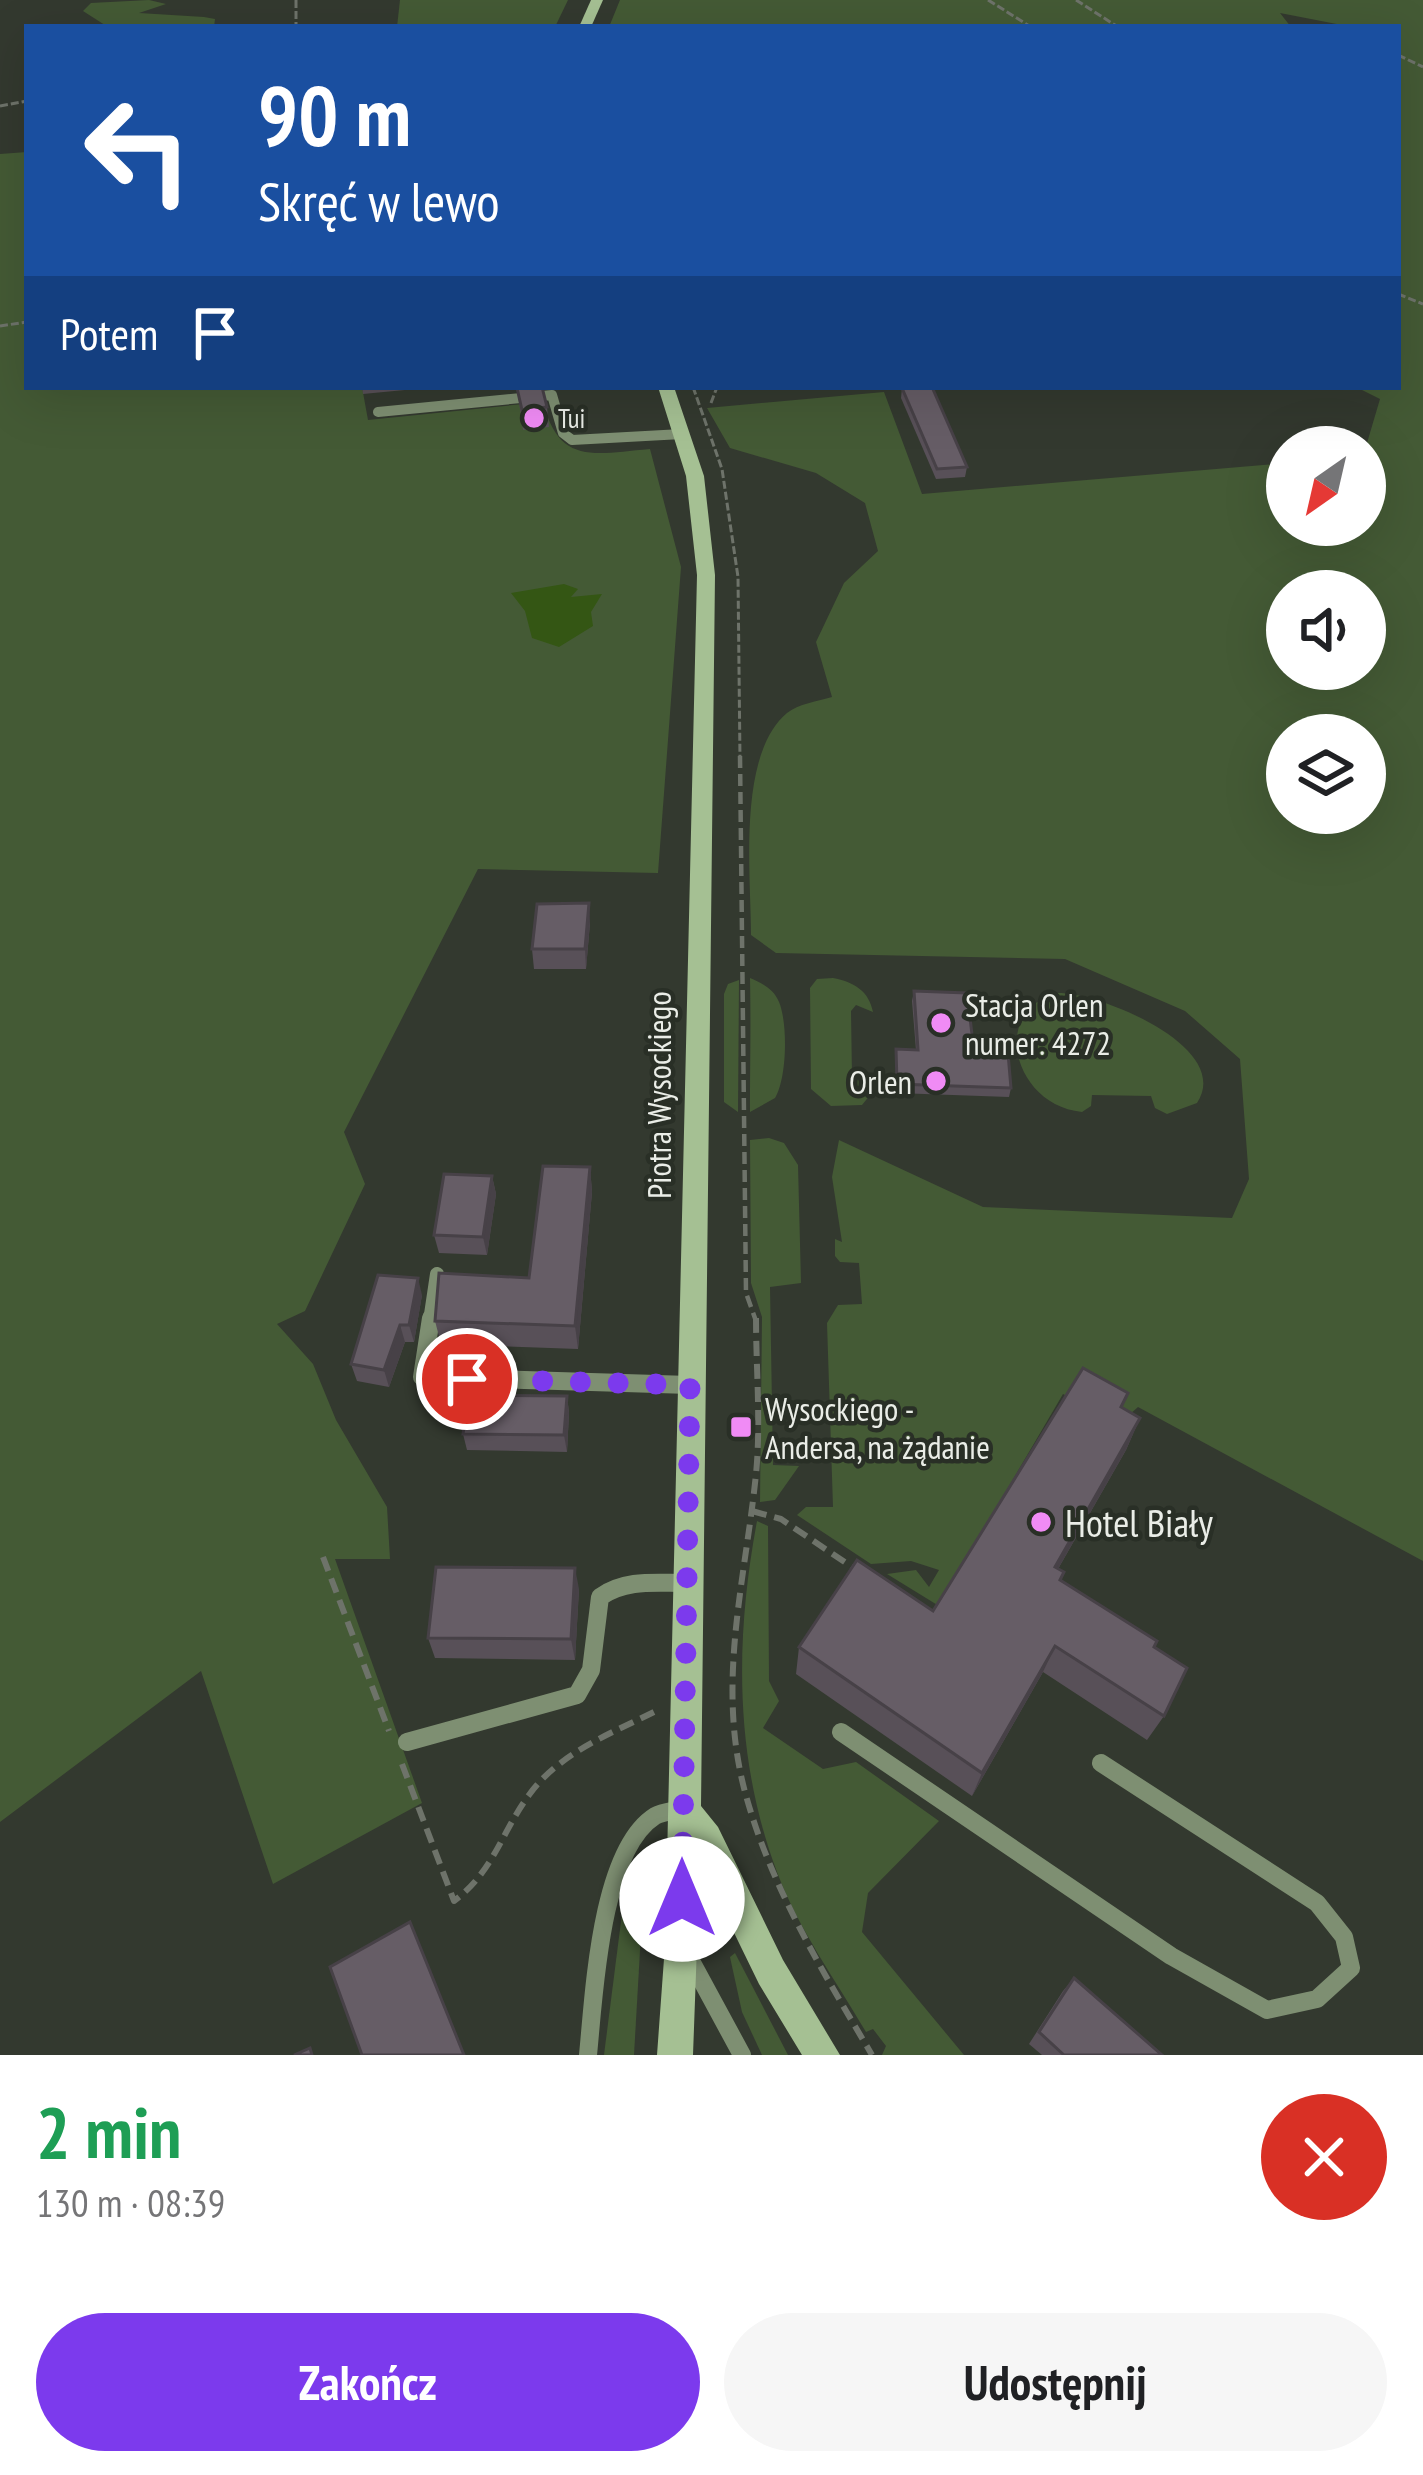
<!DOCTYPE html>
<html lang="pl">
<head>
<meta charset="utf-8">
<style>
  body { margin:0; font-family:"PT Sans Narrow",sans-serif; background:#f6f6f6; color:#202124; height:100vh; display:flex; flex-direction:column; font-size:45px; white-space:nowrap }
  * { box-sizing:border-box; margin:0 }
  p { font-size:39px; color:#757577 }
  .icon { flex:none; width:66px; height:66px; fill:none; stroke:currentColor; stroke-width:2; stroke-linecap:round; stroke-linejoin:round }
  .map { position:relative; height:2055px; overflow:hidden }
  .details { display:flex; flex-direction:column; background:#fff; flex:1 }
  .details>* { flex:none }
  .hud { position:absolute; left:24px; top:24px; width:1377px; height:366px; border-radius:0px; box-shadow:0 12px 48px #0002; background:#1a4fa0; color:#fff; overflow:hidden }
  .needle { width:78px; rotate:214deg }
  .fabs { position:absolute; left:1266px; top:426px; display:grid; gap:24px }
  .fabs a { display:grid; place-items:center; width:120px; height:120px; border-radius:50%; background:#fff; box-shadow:0 12px 48px #0002; font-size:60px }
  .pin { position:absolute; display:grid; place-items:center; width:102px; height:102px; color:#fff; margin:-51px; border:6px solid #fff; border-radius:50%; box-shadow:0 3px 12px #0007 }
  .me { position:absolute; width:132px; margin:-66px; rotate:0deg; stroke-linejoin:round; filter:drop-shadow(0 0 9px #0008) }
  .turn { display:flex; align-items:center; gap:42px; height:252px; padding:0 36px; font-size:54px }
  .turn .icon { width:156px; height:156px; stroke-width:2.5 }
  .turn b { display:block; font-size:84px; line-height:102px }
  .then { display:flex; align-items:center; height:114px; padding:0 36px; background:#0003; gap:24px; font-size:45px }
  .round { display:grid; place-items:center; flex:none; width:126px; height:126px; border-radius:63px; background:#f6f6f6 }
  .head { display:flex; align-items:center; justify-content:space-between; height:204px; padding:0 36px }
  h1 { font-size:72px; font-weight:700; line-height:90px; color:#1e9e55 }
  .cta { display:flex; gap:24px; margin-top:auto; padding:24px 36px }
  .cta a { flex:1; height:138px; border-radius:72px; background:#7c3aed; color:#fff; font-size:48px; font-weight:700; line-height:138px; text-align:center }
  .cta a+a { background:#f6f6f6; color:#202124 }
  .map>svg:first-child { display:block }
  .green { fill:#445a35; fill-rule:evenodd }
  .water { fill:#345614 }
  .lines { fill:none; stroke-linecap:round; stroke-linejoin:round }
  .path-far2 { stroke:#6e736a; stroke-width:3; stroke-dasharray:8 3; stroke-linecap:butt }
  .path-far1 { stroke:#6e736a; stroke-width:4.5; stroke-dasharray:12 6; stroke-linecap:butt }
  .path { stroke:#6e736a; stroke-width:6; stroke-dasharray:15 8; stroke-linecap:butt }
  .lane-far2 { stroke:#7e8f72; stroke-width:10 }
  .lane-far1 { stroke:#7e8f72; stroke-width:14 }
  .lane { stroke:#7e8f72; stroke-width:18 }
  .secondary { fill:#a5c093; fill-rule:evenodd }
  .wall { fill:#585058 }
  .shaded-wall { fill:#474147 }
  .building { fill:#665d66; stroke:#474147; stroke-width:3 }
  .route { stroke:#7c3aed; stroke-width:21; stroke-dasharray:0 37.8 }
  .poi-dot { fill:#f08bf5; stroke:#292f26; stroke-width:4.5 }
  .labels { text-anchor:middle; dominant-baseline:central; stroke-width:9; stroke-linejoin:round; paint-order:stroke }
  .far-poi-label { font-size:27px; fill:#eaede7; stroke:#292f26; text-anchor:start }
  .poi-label { font-size:33px; fill:#eaede7; stroke:#292f26; text-anchor:start }
  .street-label { font-size:33px; fill:#eaede7; stroke:#292f26 }
  .near-poi-label { font-size:39px; fill:#eaede7; stroke:#292f26; text-anchor:start }
</style>
</head>
<body>
<div class="map">
<svg width="1423" height="2055" viewBox="0 0 1423 2055">
  <rect width="100%" height="100%" fill="#33392f"/>
  <g class="green">
    <polygon points="149,0 166,4 139,13 204,17 215,19 214,27 108,27 83,11 91,3"/>
    <polygon points="400,0 568,0 555,27 397,27"/>
    <path d="M620,0H1423V1561L1138,1407L1119,1424L1063,1394L939,1606L887,1574L916,1570L929,1587L939,1570L911,1561L871,1564L797,1515L806,1507H833L827,1323L838,1305L862,1304L859,1263L840,1262L835,1256V1239L842,1242L832,1177L839,1140L983,1207L1232,1218L1249,1179L1240,1059L1185,1011L1065,959L776,953L751,935C751,874 737,755 787,713C798,704 818,701 832,697L816,642L844,583L878,551L865,503L816,473L730,448L707,408L884,392L922,494L1287,463V525H1365V447H1358L1367,443L1380,399L1356,387H1398V27H1352L1280,13L1291,27H609ZM1287,591H1365V669H1287ZM1287,735H1365V813H1287Z"/>
    <path d="M27,152V387H362L368,420L543,402C559,465 593,454 650,449L681,567L658,873L478,869L344,1132L365,1184L305,1311L277,1324L313,1364L336,1420L387,1507L390,1559H335L422,1803L273,1884L201,1671L0,1822V154Z"/>
    <path d="M750,978C762,983 774,989 779,1002C788,1023 787,1079 775,1098L750,1112C750,1061 751,1030 750,978Z"/>
    <path d="M833,978C854,982 869,991 873,1012L856,1005L851,1011L852,1077L875,1089L862,1105L831,1106L811,1089L810,988L817,979Z"/>
    <polygon points="739,980 738,1112 724,1102 724,994 728,984"/>
    <path d="M1057,993C1099,992 1234,1047 1197,1103L1167,1114L1155,1108L1151,1096L1092,1095L1091,1106L1082,1112C1015,1106 988,1012 1057,993Z"/>
    <polygon points="769,1138 784,1143 798,1165 801,1283 770,1287 773,1465 799,1466 775,1500 760,1502 762,1317 751,1283 750,1140"/>
    <path d="M757,1521L768,1526L769,1681L779,1701L763,1728L823,1769L856,1762L939,1821L868,1893L862,1932L964,2055H882L886,2046L873,2029L866,2032C836,1981 798,1928 777,1872C734,1758 735,1639 757,1521Z"/>
    <polygon points="646,1847 634,2055 604,2055 625,1890"/>
    <polygon points="735,1953 788,2055 762,2055 742,2012 730,1957"/>
  </g>
  <polygon class="water" points="564,584 578,589 571,597 602,594 591,612 593,626 559,647 532,638 525,611 511,593"/>
  <g class="lines">
    <g class="path-far2">
      <polyline points="296,0 296,27"/>
      <polyline points="988,0 1031,27"/>
      <polyline points="1076,0 1118,27"/>
      <polyline points="1398,55 1423,67"/>
      <polyline points="0,106 27,101"/>
      <polyline points="1398,294 1423,304"/>
      <polyline points="0,326 27,322"/>
      <polyline points="693,387 722,469 738,577 740,759"/>
      <polyline points="711,403 717,387"/>
    </g>
    <polyline class="path-far1" points="740,756 746,1293 756,1321"/>
    <g class="path">
      <path d="M756,1318C756,1369 761,1423 756,1474C745,1582 716,1683 745,1792C771,1888 822,1970 872,2055"/>
      <polyline points="752,1511 781,1519 855,1569"/>
      <polyline points="323,1557 389,1731"/>
      <path d="M402,1764L454,1901C494,1871 501,1833 529,1795C559,1753 610,1734 654,1712"/>
    </g>
    <polyline class="lane-far2" points="378,412 552,395 563,433 572,440 682,434"/>
    <polyline class="lane-far1" points="430,1321 437,1274"/>
    <g class="lane">
      <polyline points="431,1318 422,1377 690,1385"/>
      <polyline points="841,1732 1171,1956 1267,2010 1317,1999 1351,1968 1344,1937 1317,1903 1101,1763"/>
      <path d="M407,1742L577,1695L591,1670L600,1597C625,1579 655,1583 685,1583"/>
      <polyline points="690,1959 742,2055"/>
      <path d="M588,2055C594,1996 600,1851 655,1816C662,1812 674,1811 682,1809"/>
    </g>
    <g class="secondary">
      <polygon points="591,0 603,0 591,27 579,27"/>
      <polygon points="658,387 674,387 704,476 715,575 701,1806 718,1827 783,1960 840,2055 802,2055 759,1984 700,1863 693,2055 657,2055 665,1945 697,575 686,476"/>
    </g>
  </g>
  <g class="wall">
    <polygon points="362,387 436,387 363,394"/>
    <polygon points="517,388 547,407 549,427 523,430"/>
    <polygon points="902,388 967,467 965,477 936,479 901,398"/>
    <polygon points="590,923 586,969 534,969 532,949"/>
    <polygon points="914,991 1011,1088 1009,1097 896,1093 896,1049 916,1050 912,1001"/>
    <polygon points="590,1167 592,1192 578,1349 441,1344 435,1321 529,1278"/>
    <polygon points="492,1176 496,1194 487,1255 439,1253 434,1235"/>
    <polygon points="422,1295 414,1342 405,1342 389,1387 357,1381 351,1364"/>
    <polygon points="567,1396 569,1413 567,1452 467,1450 463,1434"/>
    <polygon points="1122,1408 1140,1418 1126,1450 1058,1569 1060,1580 1154,1647 1164,1716 1147,1740 1043,1672 972,1796 796,1674 799,1647 933,1611"/>
    <polygon points="579,1589 575,1660 435,1658 428,1638"/>
    <polygon points="1074,1978 1162,2055 1042,2055 1029,2044 1063,1991"/>
  </g>
  <g class="shaded-wall">
    <polygon points="589,903 590,923 586,969 585,949"/>
    <polygon points="590,1167 592,1192 578,1349 575,1326"/>
    <polygon points="492,1176 496,1194 487,1255 483,1237"/>
    <polygon points="418,1278 422,1295 414,1342 409,1325"/>
    <polygon points="400,1325 405,1342 389,1387 384,1370"/>
    <polygon points="567,1396 569,1413 567,1452 564,1435"/>
    <polygon points="1140,1418 1126,1450 1043,1595 1055,1567"/>
    <polygon points="575,1568 579,1589 575,1660 571,1639"/>
    <polygon points="1055,1646 1043,1672 972,1796 982,1773"/>
  </g>
  <g class="building">
    <polygon points="542,387 547,407 522,410 517,388"/>
    <polygon points="932,387 967,467 937,469 902,388"/>
    <polygon points="589,903 585,949 532,949 537,904"/>
    <polygon points="914,991 967,993 974,1051 1008,1053 1011,1088 897,1084 896,1049 918,1050"/>
    <polygon points="543,1166 590,1167 575,1326 435,1321 439,1273 529,1278"/>
    <polygon points="444,1174 492,1176 483,1237 434,1235"/>
    <polygon points="378,1275 418,1278 409,1325 400,1325 384,1370 351,1364"/>
    <polygon points="1083,1368 1128,1393 1121,1407 1140,1418 1055,1567 1064,1572 1060,1580 1157,1641 1154,1647 1187,1668 1164,1716 1055,1646 982,1773 799,1647 857,1560 933,1611"/>
    <polygon points="468,1395 567,1396 564,1435 463,1434"/>
    <polygon points="436,1567 575,1568 571,1639 428,1638"/>
    <polygon points="410,1922 464,2055 362,2055 330,1967"/>
    <polygon points="1074,1978 1162,2055 1064,2055 1039,2032"/>
    <polygon points="310,2048 312,2055 294,2055"/>
  </g>
  <g class="lines">
    <polyline class="route" points="467,1379 690,1385 682,1899"/>
  </g>
  <g class="poi-dot">
    <circle cx="534" cy="418" r="12"/>
    <circle cx="941" cy="1023" r="12"/>
    <circle cx="936" cy="1081" r="12"/>
    <rect x="729" y="1415" width="24" height="24" rx="6"/>
    <circle cx="1041" cy="1522" r="12"/>
  </g>
  <g class="labels">
    <g class="far-poi-label">
      <text x="558" y="418">Tui</text>
    </g>
    <g class="poi-label">
      <text x="965" y="1004">Stacja Orlen<tspan x="965" dy="38">numer: 4272</tspan></text>
      <text x="912" y="1081" text-anchor="end">Orlen</text>
      <text x="765" y="1408">Wysockiego -<tspan x="765" dy="38">Andersa, na żądanie</tspan></text>
    </g>
    <g class="street-label">
      <text transform="translate(658 1095) rotate(-90)">Piotra Wysockiego</text>
    </g>
    <g class="near-poi-label">
      <text x="1065" y="1522">Hotel Biały</text>
    </g>
  </g>
</svg>
<div class="fabs">
<a><svg class="needle" viewBox="-14 -14 28 28"><path d="M0-13l5 13h-10z" fill="#e53935"/><path d="M0 13l5-13h-10z" fill="#757577"/></svg></a>
<a><svg class="icon" aria-label="sound" viewBox="0 0 24 24"><path d="M4 9h4l5-4v14l-5-4H4zM17 9q2 3 0 6"/></svg></a>
<a><svg class="icon" aria-label="layers" viewBox="0 0 24 24"><path d="M12 4l9 5-9 5-9-5zM3 14l9 5 9-5"/></svg></a>
</div>
<div class="pin" style="left:467px;top:1379px;background:#d93025"><svg class="icon" aria-label="arrive" viewBox="0 0 24 24"><path d="M6 21V4h12l-3 4 3 4H6"/></svg></div>
<svg class="me" style="left:682px;top:1899px" viewBox="-20 -20 40 40"><circle r="19" fill="#fff"/><path d="M0-13L10 11 0 6-10 11z" fill="#7c3aed"/></svg>
<div class="hud">
<div class="turn"><svg class="icon" aria-label="left" viewBox="0 0 24 24"><path d="M17 20v-9H6M10 6l-5 5 5 5"/></svg><div><b>90 m</b>Skręć w lewo</div></div>
<div class="then">Potem<svg class="icon" aria-label="arrive" viewBox="0 0 24 24"><path d="M6 21V4h12l-3 4 3 4H6"/></svg></div>
</div>
</div>
<section class="details">
<div class="head"><div><h1>2 min</h1><p>130 m · 08:39</p></div><a class="round" style="background:#d93025;color:#fff"><svg class="icon" aria-label="close" viewBox="0 0 24 24"><path d="M6 6l12 12M18 6L6 18"/></svg></a></div>
<div class="cta"><a>Zakończ</a><a>Udostępnij</a></div>
</section>
</body>
</html>
